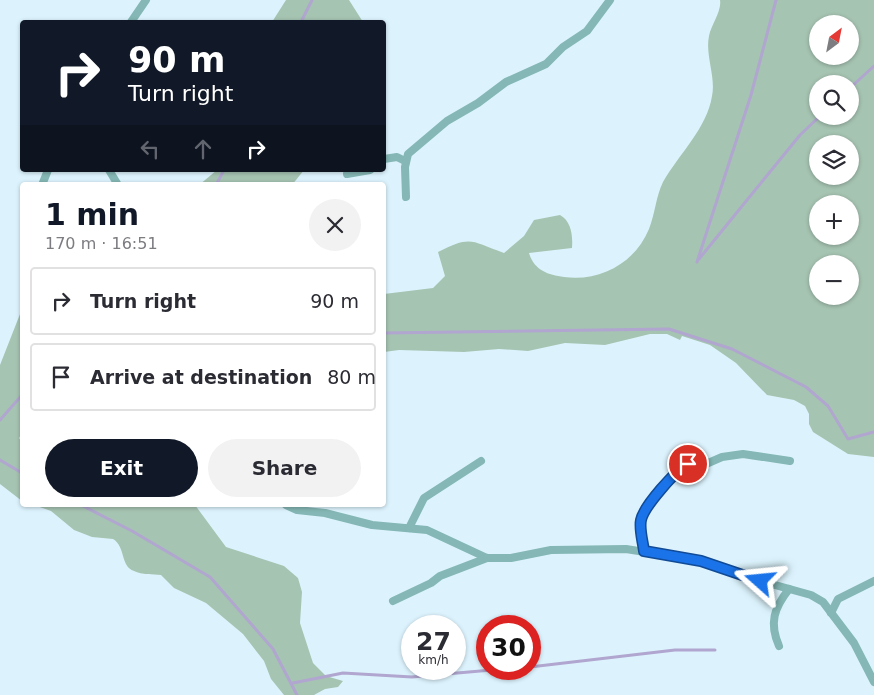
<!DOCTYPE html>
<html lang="en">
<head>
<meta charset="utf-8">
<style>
  body { margin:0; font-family:"DejaVu Sans",sans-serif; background:#f2f2f3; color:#2b2b33; height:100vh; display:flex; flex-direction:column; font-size:19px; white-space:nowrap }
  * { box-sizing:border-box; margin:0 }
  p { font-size:16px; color:#7c7c81 }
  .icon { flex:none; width:28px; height:28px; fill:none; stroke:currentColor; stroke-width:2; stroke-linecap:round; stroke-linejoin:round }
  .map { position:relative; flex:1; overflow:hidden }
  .sheet { position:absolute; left:20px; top:182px; width:366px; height:325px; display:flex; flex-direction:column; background:#fff; border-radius:5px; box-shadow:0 1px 4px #0004 }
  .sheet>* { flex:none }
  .hud { position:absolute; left:20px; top:20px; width:366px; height:152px; border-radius:5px; box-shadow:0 1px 4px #0004; background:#111827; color:#fff; overflow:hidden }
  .needle { width:32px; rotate:32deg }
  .controls { position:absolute; left:809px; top:15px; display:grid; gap:10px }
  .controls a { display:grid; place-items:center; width:50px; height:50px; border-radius:50%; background:#fff; box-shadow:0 1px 4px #0004; font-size:25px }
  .speed { position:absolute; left:401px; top:615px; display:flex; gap:10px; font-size:25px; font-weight:700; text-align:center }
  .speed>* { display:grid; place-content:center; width:65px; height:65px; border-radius:50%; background:#fff; box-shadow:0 1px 4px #0004; line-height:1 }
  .speed small { font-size:12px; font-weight:400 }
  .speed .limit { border:8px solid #d22; background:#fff; color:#111 }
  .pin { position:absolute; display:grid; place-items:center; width:42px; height:42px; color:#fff; margin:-21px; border:2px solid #fff; border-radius:50%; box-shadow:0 1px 5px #0007 }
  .me { position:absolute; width:55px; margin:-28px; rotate:288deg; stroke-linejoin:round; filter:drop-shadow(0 0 4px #0008) }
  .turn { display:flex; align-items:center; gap:18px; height:105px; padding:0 25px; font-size:22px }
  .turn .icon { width:65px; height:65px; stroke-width:2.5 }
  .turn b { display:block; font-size:35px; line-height:42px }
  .lanes { display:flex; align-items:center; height:48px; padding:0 25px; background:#0003; justify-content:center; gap:25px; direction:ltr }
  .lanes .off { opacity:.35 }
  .round { display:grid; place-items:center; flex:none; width:52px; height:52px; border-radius:26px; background:#f2f2f3 }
  .headline { display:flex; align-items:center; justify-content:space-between; height:85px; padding:0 25px }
  h1 { font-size:30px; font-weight:700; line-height:38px; color:#111827 }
  .button { display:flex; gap:10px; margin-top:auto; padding:10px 25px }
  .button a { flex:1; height:58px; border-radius:30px; background:#111827; color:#fff; font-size:20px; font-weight:700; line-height:58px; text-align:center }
  .button a+a { background:#f2f2f3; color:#2b2b33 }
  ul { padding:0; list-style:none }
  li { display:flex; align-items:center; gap:15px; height:68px; margin:0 10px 8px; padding:0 15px; border:2px solid #e1e1e2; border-radius:5px }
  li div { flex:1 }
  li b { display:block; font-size:19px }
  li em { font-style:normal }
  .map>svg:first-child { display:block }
  .green { fill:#a6c4b2; fill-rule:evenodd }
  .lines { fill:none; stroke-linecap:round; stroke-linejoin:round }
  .stream { stroke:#b0a6cf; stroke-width:3 }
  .minor { stroke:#84b7b5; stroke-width:8 }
  .route-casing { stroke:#114b97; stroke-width:12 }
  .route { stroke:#1a73e8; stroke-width:9 }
</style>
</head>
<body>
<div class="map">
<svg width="874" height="695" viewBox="0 0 874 695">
  <rect width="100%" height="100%" fill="#dcf3fd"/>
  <g class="green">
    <polygon points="286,0 349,0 363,22 272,22"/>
    <path d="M720,0H874V457L848,454L813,432L809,424V414L805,406L794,400L767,395L736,363L710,345L682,336L680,340L667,334H650L605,345L565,343L528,351L499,349L464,352L399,350L384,352V294L433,288L445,276L438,252C471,235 471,241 504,253L524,236L534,220L560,215C571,221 573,235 572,248L529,253C534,270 548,275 564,277C600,282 635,263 649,229C655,214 656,196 663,182C679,154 707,128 712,96C716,77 705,55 709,36C711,25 722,11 720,0ZM818,24H850V56H818ZM818,84H850V116H818ZM818,144H850V176H818ZM818,204H850V236H818ZM818,264H850V296H818Z"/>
    <polygon points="217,170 304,170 292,185 199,185"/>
    <polygon points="22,309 22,434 19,438 22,442 22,501 0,484 0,365"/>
    <path d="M34,505H195L226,547L284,566L298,578L302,592L300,623L313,663L326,676L343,681L338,687L325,689L314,695H284L271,679L264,661L243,634L206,603L174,588L161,575C153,574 142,575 134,571C120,566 126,547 113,539L92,537L74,530L51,511Z"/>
  </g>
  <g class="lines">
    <g class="stream">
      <polyline points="301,22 312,0"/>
      <polyline points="850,88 874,66"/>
      <polyline points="216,185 224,170"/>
      <polyline points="699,259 800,135 820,116"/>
      <polyline points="697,262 751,95 776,0"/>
      <polyline points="384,333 669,329 732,349 806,387 828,406 848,439 874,432"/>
      <polyline points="0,420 22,395"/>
      <polyline points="0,460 22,473"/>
      <polyline points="81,505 132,531 210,577 273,649 297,695"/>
      <polyline points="530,667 675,650 715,650"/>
      <polyline points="293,683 343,673 412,677 503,669"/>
    </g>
    <g class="minor">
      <polyline points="131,22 146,0"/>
      <polyline points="384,159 397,157 405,161"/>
      <polyline points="109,170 118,185"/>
      <polyline points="347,174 370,170"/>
      <polyline points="42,185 48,170"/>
      <polyline points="406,197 405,167 408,154 447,121 478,103 506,82 546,64 563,47 587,31 610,0"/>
      <polyline points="286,505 297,510 325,513 372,525 427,530 487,558 511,558 551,550 626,549 701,561 743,576 811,595 823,602 854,643 874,682"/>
      <polyline points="409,528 424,498 481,461"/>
      <polyline points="644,551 640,521 647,504 682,467 689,464 706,464 722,457 743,454 790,461"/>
      <polyline points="393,601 431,583 440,576 487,558"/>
      <polyline points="831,613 838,599 874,581"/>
      <path d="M779,646C769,623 774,608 789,589"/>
    </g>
  </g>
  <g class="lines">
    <g class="route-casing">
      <path id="route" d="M688,464C676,470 644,506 641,520C639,529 643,542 644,551L701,561L760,581"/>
    </g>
    <use href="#route" class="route"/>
  </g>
</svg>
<div class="controls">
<a><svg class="needle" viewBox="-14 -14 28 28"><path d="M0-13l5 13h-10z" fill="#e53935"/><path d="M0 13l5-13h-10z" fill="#7c7c81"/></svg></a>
<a><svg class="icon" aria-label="search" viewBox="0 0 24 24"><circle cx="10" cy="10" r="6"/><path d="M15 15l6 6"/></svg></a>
<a><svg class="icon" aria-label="layers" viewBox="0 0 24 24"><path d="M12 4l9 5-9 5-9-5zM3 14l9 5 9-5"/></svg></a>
<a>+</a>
<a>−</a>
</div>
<div class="speed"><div>27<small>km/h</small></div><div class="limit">30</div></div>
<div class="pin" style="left:688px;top:464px;background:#d93025"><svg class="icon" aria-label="arrive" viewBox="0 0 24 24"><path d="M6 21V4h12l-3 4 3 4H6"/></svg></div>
<svg class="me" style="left:760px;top:581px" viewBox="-20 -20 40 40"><path d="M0-17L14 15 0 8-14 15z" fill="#1a73e8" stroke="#fff" stroke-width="4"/></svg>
<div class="hud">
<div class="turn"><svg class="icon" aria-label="right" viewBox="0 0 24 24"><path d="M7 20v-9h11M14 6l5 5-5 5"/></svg><div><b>90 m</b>Turn right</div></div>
<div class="lanes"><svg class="icon off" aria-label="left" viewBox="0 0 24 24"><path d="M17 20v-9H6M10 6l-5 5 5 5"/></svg><svg class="icon off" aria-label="ahead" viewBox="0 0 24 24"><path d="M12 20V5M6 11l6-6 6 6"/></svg><svg class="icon" aria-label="right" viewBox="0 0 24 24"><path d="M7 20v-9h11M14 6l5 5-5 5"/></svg></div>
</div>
<section class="sheet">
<div class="headline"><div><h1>1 min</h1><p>170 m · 16:51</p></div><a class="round"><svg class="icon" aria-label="close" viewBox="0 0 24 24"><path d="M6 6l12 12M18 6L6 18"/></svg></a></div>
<ul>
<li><svg class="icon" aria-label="right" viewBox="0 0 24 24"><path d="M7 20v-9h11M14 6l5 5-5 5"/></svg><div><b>Turn right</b></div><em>90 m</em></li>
<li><svg class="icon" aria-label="arrive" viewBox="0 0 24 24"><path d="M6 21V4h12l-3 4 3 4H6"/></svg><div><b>Arrive at destination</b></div><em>80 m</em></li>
</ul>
<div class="button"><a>Exit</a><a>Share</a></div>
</section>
</div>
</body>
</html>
